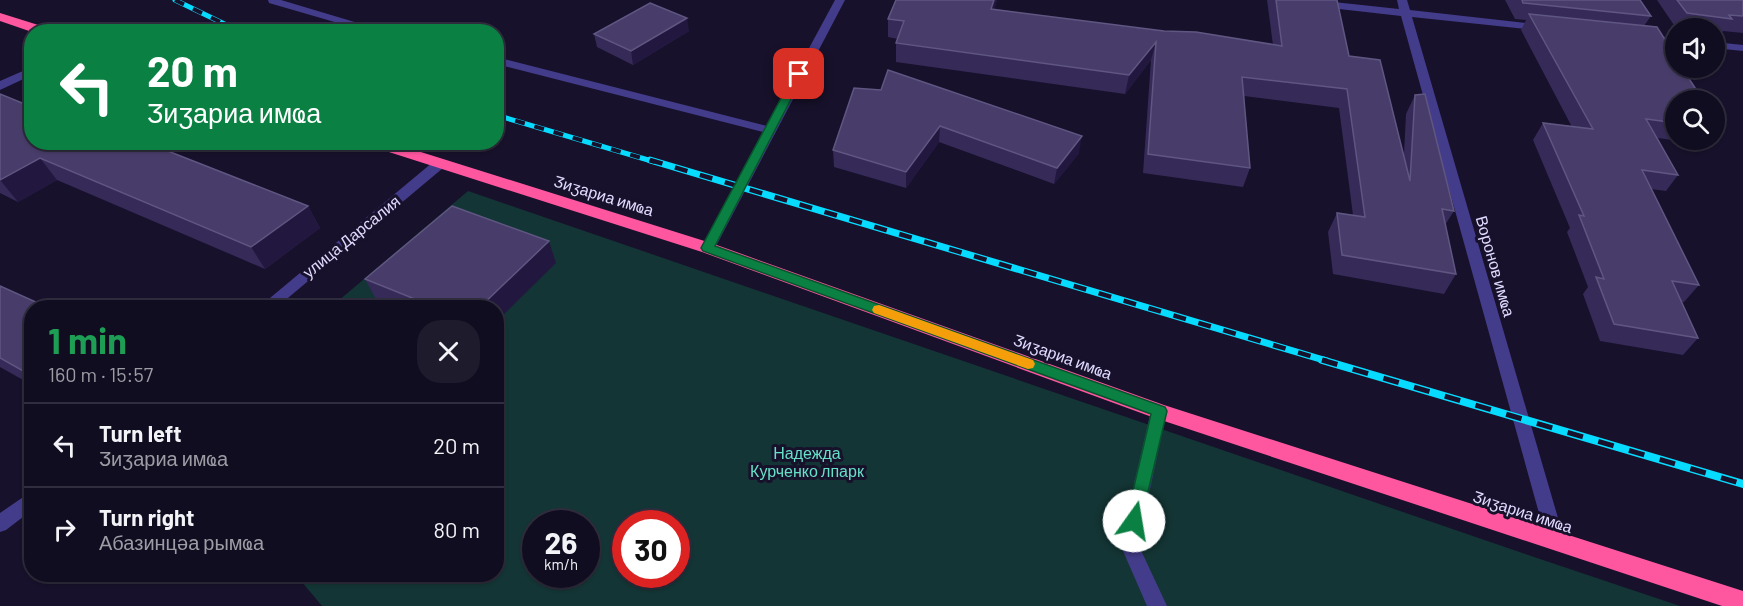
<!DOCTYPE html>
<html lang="en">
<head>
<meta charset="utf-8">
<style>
  body { margin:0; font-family:Barlow,sans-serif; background:#1e1b2d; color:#f1f3f6; height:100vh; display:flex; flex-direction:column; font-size:22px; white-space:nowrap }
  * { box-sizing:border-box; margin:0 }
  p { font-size:20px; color:#9c9ca5 }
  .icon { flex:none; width:33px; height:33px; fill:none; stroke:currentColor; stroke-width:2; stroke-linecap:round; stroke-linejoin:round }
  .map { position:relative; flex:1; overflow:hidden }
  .details { position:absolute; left:24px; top:300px; width:480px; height:282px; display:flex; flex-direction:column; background:#110d20; border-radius:24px; box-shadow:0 2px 4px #0004,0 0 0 2px #302d3e }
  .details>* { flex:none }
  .guide { position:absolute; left:24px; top:24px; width:480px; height:126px; border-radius:24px; box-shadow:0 2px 4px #0004,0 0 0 2px #302d3e; background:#0b8043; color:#fff; overflow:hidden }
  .tools { position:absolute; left:1665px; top:18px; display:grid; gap:12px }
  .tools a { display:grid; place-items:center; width:60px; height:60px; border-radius:50%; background:#110d20; box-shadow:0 2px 4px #0004,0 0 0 2px #302d3e; font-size:30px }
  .speed { position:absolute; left:522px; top:510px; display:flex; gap:12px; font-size:30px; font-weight:700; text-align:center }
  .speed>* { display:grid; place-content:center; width:78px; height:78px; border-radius:50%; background:#110d20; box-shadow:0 2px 4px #0004,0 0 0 2px #302d3e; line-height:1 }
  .speed small { font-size:15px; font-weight:400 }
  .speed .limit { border:9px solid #d22; background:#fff; color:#111 }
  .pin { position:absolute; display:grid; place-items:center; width:51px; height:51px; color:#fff; margin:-26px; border-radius:12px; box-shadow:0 3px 9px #0006 }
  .me { position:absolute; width:66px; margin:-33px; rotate:13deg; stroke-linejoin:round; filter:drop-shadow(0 0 4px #0008) }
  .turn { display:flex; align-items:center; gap:21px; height:126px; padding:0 24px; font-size:27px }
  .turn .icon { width:78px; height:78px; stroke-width:2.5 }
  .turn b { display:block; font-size:42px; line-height:51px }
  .round { display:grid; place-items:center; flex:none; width:63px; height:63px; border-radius:24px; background:#1e1b2d }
  .overview { display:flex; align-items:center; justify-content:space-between; height:102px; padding:0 24px }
  h1 { font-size:36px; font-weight:700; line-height:45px; color:#1e9e55 }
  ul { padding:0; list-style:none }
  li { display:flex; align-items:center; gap:18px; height:84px; padding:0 24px; border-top:2px solid #302d3e }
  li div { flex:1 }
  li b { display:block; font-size:22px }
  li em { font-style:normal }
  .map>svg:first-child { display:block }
  .green { fill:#143535; fill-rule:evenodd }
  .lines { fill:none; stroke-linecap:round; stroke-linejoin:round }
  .minor { fill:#433c8a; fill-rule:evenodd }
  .highway { fill:#ff56a0; fill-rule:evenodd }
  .rail-far2-casing { stroke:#07dbff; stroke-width:5 }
  .rail-far1-casing { stroke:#07dbff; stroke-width:7 }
  .rail-casing { stroke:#07dbff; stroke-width:8 }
  .rail-far2 { stroke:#17112b; stroke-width:4; stroke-dasharray:10; stroke-linecap:butt }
  .rail-far1 { stroke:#17112b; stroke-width:4.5; stroke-dasharray:13; stroke-linecap:butt }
  .rail { stroke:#17112b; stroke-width:5; stroke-dasharray:16; stroke-linecap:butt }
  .wall { fill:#362a59 }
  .shaded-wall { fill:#22183f }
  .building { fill:#483d6a; stroke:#605682; stroke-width:1.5 }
  .route { fill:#0b8043; stroke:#07532c; stroke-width:1.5 }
  .slow { fill:#f59e0b }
  .labels { text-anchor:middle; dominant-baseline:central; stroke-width:6; stroke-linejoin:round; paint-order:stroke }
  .street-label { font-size:16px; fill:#e1dbff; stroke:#17112b }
  .park-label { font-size:16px; fill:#65e1c8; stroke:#17112b }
</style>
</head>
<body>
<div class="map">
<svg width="1743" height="606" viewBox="0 0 1743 606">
  <rect width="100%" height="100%" fill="#17112b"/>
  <path class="green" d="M468,191L1534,557L1680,606H322L296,575L496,574V308L331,307ZM536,524H586V574H536ZM626,524H676V574H626Z"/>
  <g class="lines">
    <g class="minor">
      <polygon points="268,0 281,0 388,32 369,32 269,3"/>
      <polygon points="835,0 845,0 715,248 708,253 701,248 763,132 496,64 496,57 767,126"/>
      <polygon points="1281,0 1315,0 1399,9 1397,0 1407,0 1410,10 1544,25 1549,28 1544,31 1412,17 1565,542 1563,548 1556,550 1549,548 1547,542 1401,16 1286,3"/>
      <polygon points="1646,35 1676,38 1676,44 1642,40 1641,38"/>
      <polygon points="1714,42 1743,45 1743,51 1714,48"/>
      <polygon points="32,67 32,75 0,90 0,81"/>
      <polygon points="438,161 444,165 443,168 276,308 258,308 433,162"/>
      <polygon points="1159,404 1165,406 1167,411 1138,544 1167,606 1147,606 1120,544 1151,411 1153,406"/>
      <polygon points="32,491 32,510 6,530 0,532 0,513"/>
    </g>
    <g class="highway">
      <polygon points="0,13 51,29 52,32 32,32 0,21"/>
      <polygon points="365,142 389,142 714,244 1164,405 1743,591 1743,606 1722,606 1152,417 702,252 367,145"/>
    </g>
    <g class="rail-far2-casing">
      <g id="rail-far2">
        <polyline points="175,0 241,32"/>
        <polyline points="496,115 655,162"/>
      </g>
    </g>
    <g class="rail-far1-casing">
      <polyline id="rail-far1" points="650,160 1327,361"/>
    </g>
    <g class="rail-casing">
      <polyline id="rail" points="1322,360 1743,484"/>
    </g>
    <use href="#rail-far2" class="rail-far2"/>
    <use href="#rail-far1" class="rail-far1"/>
    <use href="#rail" class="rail"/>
  </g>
  <g class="wall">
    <polygon points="896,0 997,0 994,10 1273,45 1267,0 1337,0 1349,56 1404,154 1406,114 1415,95 1454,211 1445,225 1456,274 1444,294 1333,274 1328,232 1337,213 1353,215 1339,108 1244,96 1250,168 1243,187 1143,173 1151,60 1125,94 896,62 896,43 898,39 888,37 888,19"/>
    <polygon points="1505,0 1640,0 1651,16 1644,26 1676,100 1676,140 1711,140 1707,145 1658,138 1678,175 1666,191 1651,189 1699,285 1684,302 1681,302 1698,338 1683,355 1600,341 1583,294 1588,287 1567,232 1570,228 1533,140 1543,123 1572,127 1521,30 1526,20 1515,19"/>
    <polygon points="1657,0 1743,0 1743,33 1723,31 1721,34 1714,33 1714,28 1676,28"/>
    <polygon points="689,31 633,65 597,47 594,34"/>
    <polygon points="854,88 1079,153 1054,184 939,142 906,188 834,167 833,150"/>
    <polygon points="0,94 128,148 308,206 320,228 265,269 57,180 18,202 0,193"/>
    <polygon points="1714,120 1720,128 1714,135"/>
    <polygon points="556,263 496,308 393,308 377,301 365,279"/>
    <polygon points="0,286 32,308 32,385 0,367"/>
  </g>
  <g class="shaded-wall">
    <polygon points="994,0 997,0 989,28 991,9"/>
    <polygon points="687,18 689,31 633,65 631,51"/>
    <polygon points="1156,42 1151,60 1125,94 1129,75"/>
    <polygon points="940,126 939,142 906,188 906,172"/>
    <polygon points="1082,136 1079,153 1054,184 1057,168"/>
    <polygon points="40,158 57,180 18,202 0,180"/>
    <polygon points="308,206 320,228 265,269 251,247"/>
    <polygon points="549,241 556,263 496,322 496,308 479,308"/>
  </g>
  <g class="building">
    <polygon points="896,0 994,0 991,9 1164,31 1196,32 1282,46 1276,0 1337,0 1349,56 1380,60 1410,181 1415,95 1425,94 1454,211 1442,209 1456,274 1342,255 1337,213 1365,217 1347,89 1242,77 1250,168 1148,154 1156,42 1129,75 896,43 904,21 888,19"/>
    <polygon points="1522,0 1640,0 1651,16 1523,3"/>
    <polygon points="1677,0 1743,0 1743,16 1729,15 1732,19 1687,13"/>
    <polygon points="650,3 687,18 631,51 594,34"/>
    <polygon points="1529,14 1657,27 1676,57 1676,68 1682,68 1703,100 1676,100 1676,123 1646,119 1678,175 1642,170 1699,285 1672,281 1698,338 1614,324 1596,277 1604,279 1579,215 1584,216 1543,123 1593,129"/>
    <polygon points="888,70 1082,136 1057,168 940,126 906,172 833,150 854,88 881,90"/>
    <polygon points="0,94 32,107 32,142 114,142 128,148 137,142 145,142 308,206 251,247 40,158 0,180"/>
    <polygon points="1714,120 1720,128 1714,128"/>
    <polygon points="452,206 549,241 479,308 437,308 365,279"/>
    <polygon points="0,286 49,308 32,308 32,376 0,358"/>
  </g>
  <polygon class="route" points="799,71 804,74 715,246 1165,407 1167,411 1140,526 1134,528 1128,526 1126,521 1151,414 703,251 701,248 794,74"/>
  <polygon class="slow" points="879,305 1033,360 1035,364 1033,368 1028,369 874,313 872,310 874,306"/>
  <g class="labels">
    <g class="street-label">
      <text transform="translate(604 195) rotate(17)">Ӡиӡариа имҩа</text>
      <text transform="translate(351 236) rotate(-39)">улица Дарсалия</text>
      <text transform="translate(1496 266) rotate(74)">Воронов имҩа</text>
      <text transform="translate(1063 356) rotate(20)">Ӡиӡариа имҩа</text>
      <text transform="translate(1523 511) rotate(18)">Ӡиӡариа имҩа</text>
    </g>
    <g class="park-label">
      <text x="807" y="452">Надежда<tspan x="807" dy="18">Курченко лпарк</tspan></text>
    </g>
  </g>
</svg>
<div class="tools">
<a><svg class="icon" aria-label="sound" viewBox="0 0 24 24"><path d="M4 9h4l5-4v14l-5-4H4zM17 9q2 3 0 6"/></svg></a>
<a><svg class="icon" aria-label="search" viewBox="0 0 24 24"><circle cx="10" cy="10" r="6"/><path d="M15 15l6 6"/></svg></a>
</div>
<div class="speed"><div>26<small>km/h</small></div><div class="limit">30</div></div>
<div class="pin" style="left:799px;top:74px;background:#d93025"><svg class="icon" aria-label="arrive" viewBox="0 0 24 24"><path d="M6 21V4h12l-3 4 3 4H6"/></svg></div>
<svg class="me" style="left:1134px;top:521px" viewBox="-20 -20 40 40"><circle r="19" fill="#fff"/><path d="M0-13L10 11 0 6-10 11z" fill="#0b8043"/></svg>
<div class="guide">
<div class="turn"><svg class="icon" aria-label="left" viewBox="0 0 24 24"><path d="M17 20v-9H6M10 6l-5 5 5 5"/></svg><div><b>20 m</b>Ӡиӡариа имҩа</div></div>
</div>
<section class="details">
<div class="overview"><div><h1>1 min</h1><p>160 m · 15:57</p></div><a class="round"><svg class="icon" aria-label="close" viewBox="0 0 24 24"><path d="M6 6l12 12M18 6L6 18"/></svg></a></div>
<ul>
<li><svg class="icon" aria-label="left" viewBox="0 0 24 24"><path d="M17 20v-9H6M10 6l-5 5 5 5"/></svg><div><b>Turn left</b><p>Ӡиӡариа имҩа</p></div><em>20 m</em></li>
<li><svg class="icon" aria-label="right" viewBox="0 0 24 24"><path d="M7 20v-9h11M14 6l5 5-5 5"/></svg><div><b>Turn right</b><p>Абазинцәа рымҩа</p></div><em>80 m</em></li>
</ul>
</section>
</div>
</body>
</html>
